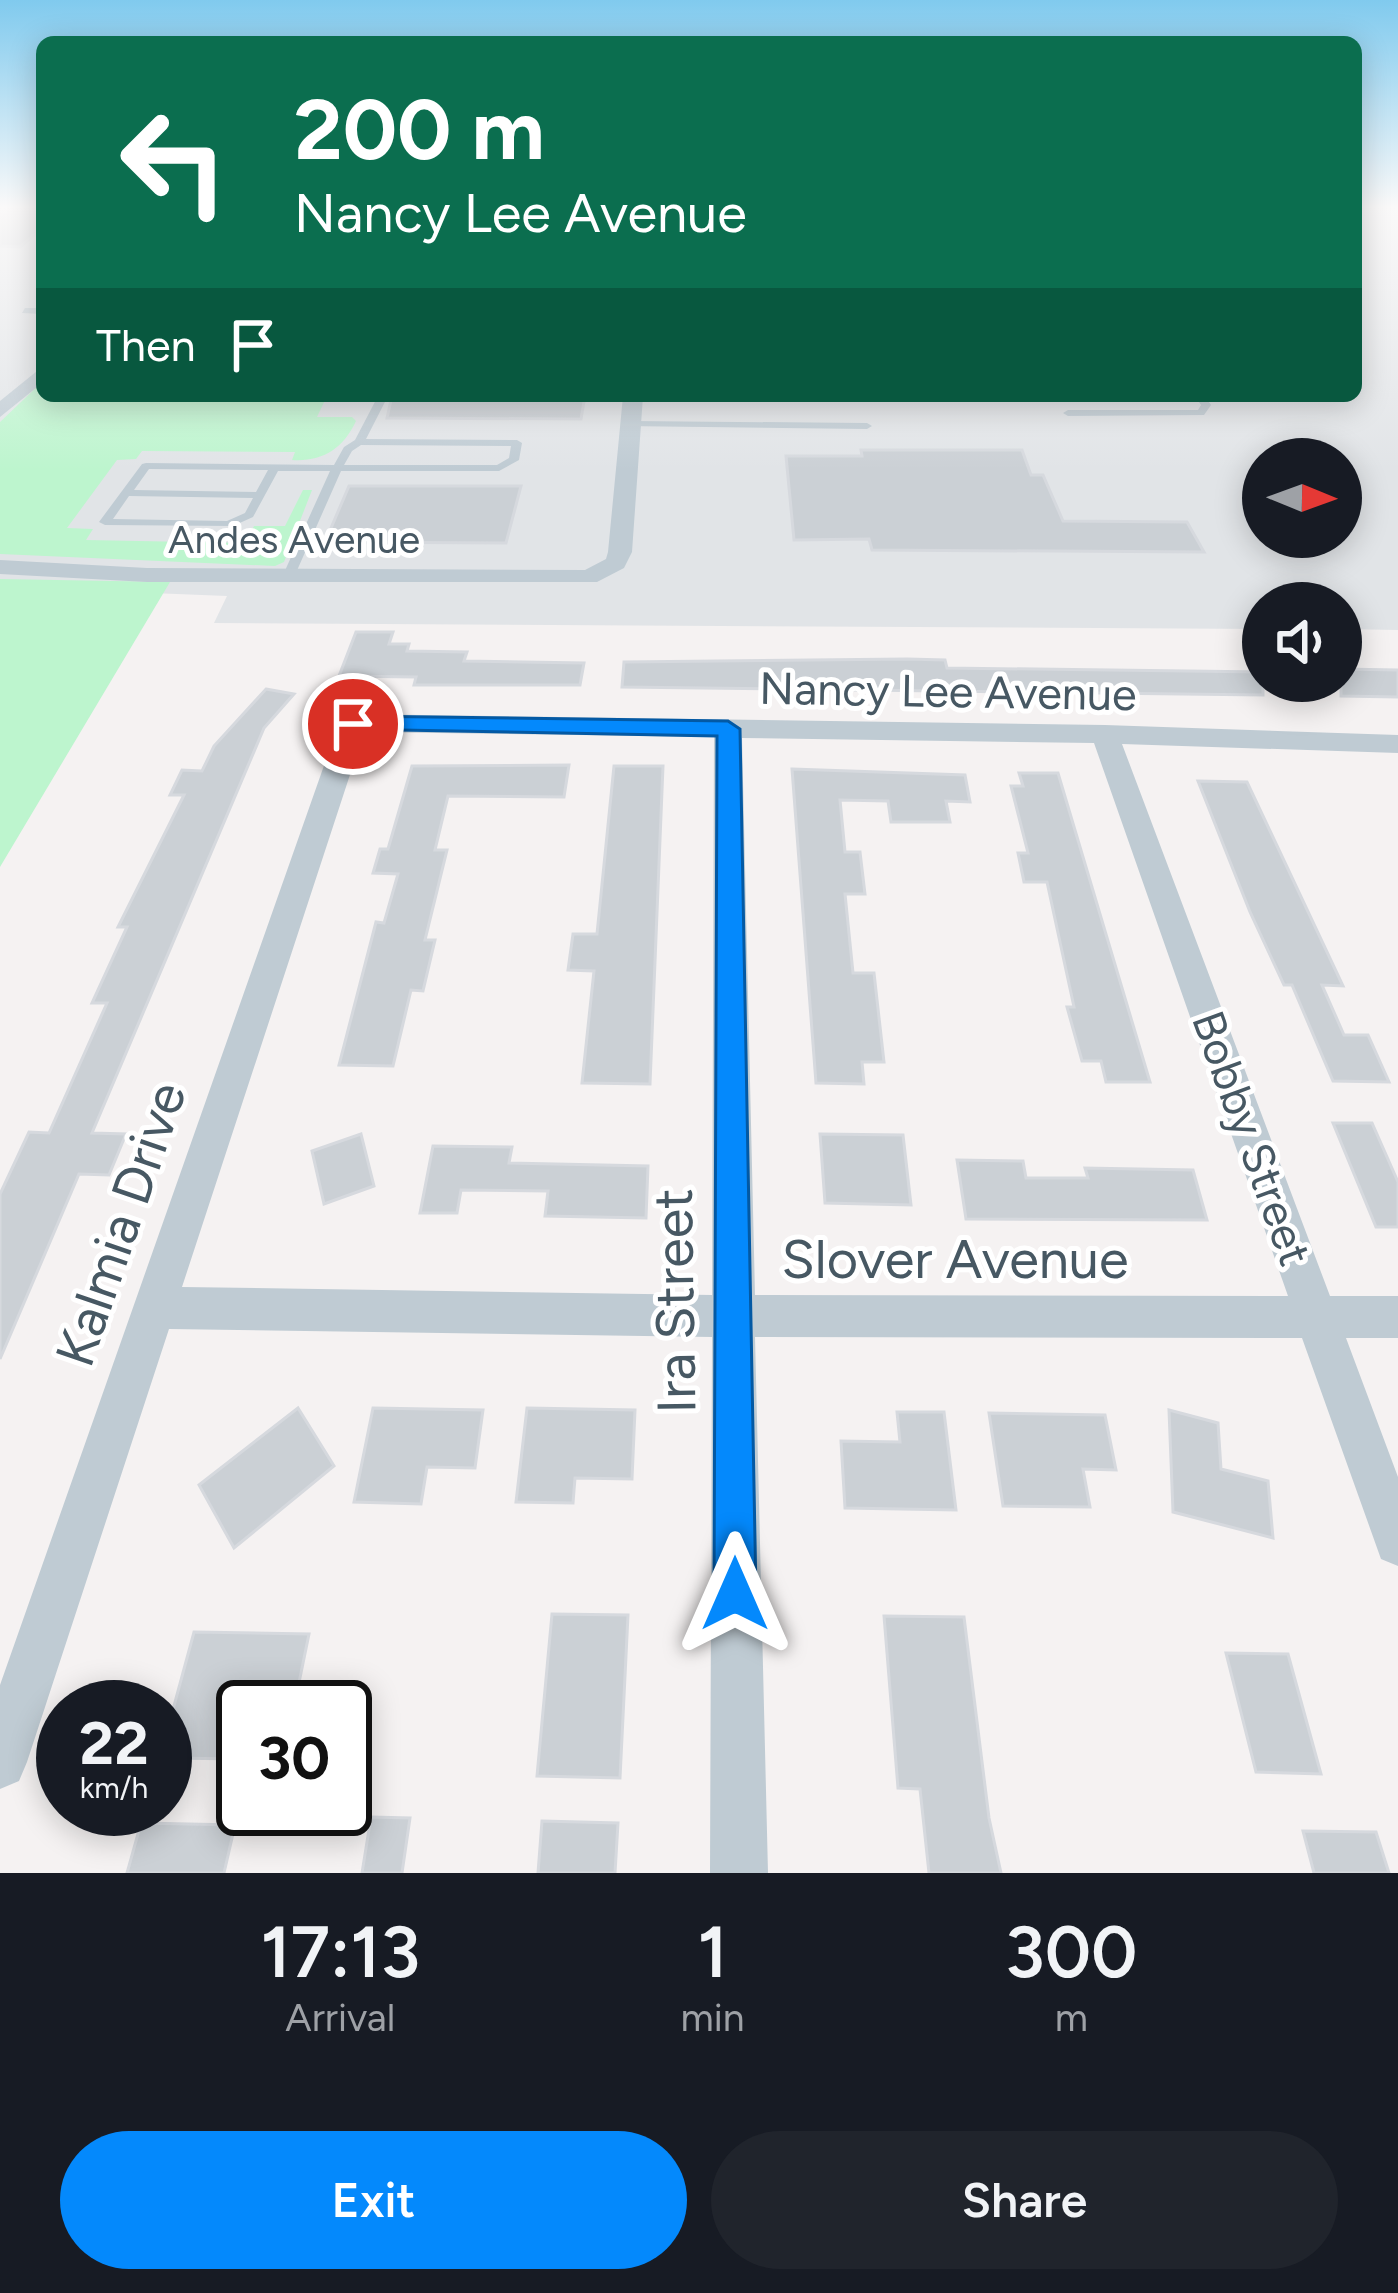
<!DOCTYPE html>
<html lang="en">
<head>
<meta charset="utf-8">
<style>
  body { margin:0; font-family:Figtree,sans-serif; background:#20242c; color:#f1f3f6; height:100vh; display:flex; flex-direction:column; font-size:45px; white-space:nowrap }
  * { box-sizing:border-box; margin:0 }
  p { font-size:39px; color:#9ea1a6 }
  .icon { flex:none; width:66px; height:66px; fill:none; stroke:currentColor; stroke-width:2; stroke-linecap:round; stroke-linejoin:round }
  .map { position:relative; height:1873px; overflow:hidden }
  .drawer { display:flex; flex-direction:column; background:#171b24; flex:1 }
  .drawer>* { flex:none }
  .top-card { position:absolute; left:36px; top:36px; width:1326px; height:366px; border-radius:18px; box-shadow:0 6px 30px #0003; background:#0b6e4f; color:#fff; overflow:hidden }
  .needle { width:78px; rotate:91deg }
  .buttons { position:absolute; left:1242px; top:438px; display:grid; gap:24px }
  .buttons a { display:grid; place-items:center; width:120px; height:120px; border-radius:50%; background:#171b24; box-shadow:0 6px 30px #0003; font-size:60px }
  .speed { position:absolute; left:36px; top:1680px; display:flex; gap:24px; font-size:60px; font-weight:700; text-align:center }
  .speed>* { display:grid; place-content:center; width:156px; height:156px; border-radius:50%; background:#171b24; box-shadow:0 6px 30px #0003; line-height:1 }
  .speed small { font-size:30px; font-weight:400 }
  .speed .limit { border:6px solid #111; border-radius:18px; background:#fff; color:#111 }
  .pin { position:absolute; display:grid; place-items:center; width:102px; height:102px; color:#fff; margin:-51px; border:6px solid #fff; border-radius:50%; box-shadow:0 3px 12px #0007 }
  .me { position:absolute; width:132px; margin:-66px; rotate:0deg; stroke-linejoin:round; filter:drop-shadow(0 0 9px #0008) }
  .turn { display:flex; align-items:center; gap:42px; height:252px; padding:0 60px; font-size:54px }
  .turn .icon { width:156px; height:156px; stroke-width:2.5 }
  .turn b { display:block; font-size:84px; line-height:102px }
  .then { display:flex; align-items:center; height:114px; padding:0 60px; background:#0003; gap:24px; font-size:45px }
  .eta { display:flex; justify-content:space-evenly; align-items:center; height:204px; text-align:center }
  .eta b { font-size:72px; font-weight:600; line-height:84px }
  .action { display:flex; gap:24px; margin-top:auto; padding:24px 60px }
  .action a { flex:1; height:138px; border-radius:72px; background:#0489fc; color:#fff; font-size:48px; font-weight:600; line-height:138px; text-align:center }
  .action a+a { background:#20242c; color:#f1f3f6 }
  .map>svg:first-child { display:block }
  .airport { fill:#e1e4e7; fill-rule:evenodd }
  .green { fill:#bdf5ce }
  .building { fill:#cbd0d5; stroke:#d6d9de; stroke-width:3 }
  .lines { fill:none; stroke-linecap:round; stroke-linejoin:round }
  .service { fill:#bfcbd3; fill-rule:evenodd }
  .minor { fill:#bfcbd3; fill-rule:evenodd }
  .route { fill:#0489fc; stroke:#0359a4; stroke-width:3 }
  .labels { text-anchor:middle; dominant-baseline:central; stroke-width:10; stroke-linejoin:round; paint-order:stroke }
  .far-street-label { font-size:39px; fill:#475863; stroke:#fff }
  .street-label { font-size:45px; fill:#475863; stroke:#fff }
  .near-street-label { font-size:54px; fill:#475863; stroke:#fff }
</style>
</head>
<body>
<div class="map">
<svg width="1398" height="1873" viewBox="0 0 1398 1873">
  <rect width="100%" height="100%" fill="#f5f2f2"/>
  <path class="airport" d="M0,208H42V396H1356V208H1398V630L1341,629V603H1263V629L214,623L227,596L0,587ZM1263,459H1341V537H1263Z"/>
  <g class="green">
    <path d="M42,382V396H327L317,417H352L356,421C343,449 322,462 292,460L295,452L142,451L136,459L117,460L67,528L93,529L86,540L245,543L254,526H285L303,490H312L284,562L275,566L0,554V422Z"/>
    <polygon points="0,579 170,582 0,867"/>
  </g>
  <g class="building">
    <polygon points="8,209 42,209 42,235 34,235 20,247 0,246 0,215"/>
    <polygon points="392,396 585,396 581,419 387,418"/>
    <polygon points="861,450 1022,450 1031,475 1043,475 1063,521 1187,522 1204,552 872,550 869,539 794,540 786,456 862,456"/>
    <polygon points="349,486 521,486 506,543 325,542"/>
    <polygon points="356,632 393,632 389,644 409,644 407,651 467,652 464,661 584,663 580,685 414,685 416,677 339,676"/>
    <polygon points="907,659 945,660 947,668 1263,672 1263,695 622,687 624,662"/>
    <polygon points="1341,669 1398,670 1398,697 1341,696"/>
    <polygon points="266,689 294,694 264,728 92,1133 126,1134 109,1175 79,1174 0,1359 0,1194 29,1132 49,1133 107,1003 92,1003 127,927 118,927 184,795 170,795 182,770 202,771 214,746"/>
    <polygon points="569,765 564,797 448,796 435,850 447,850 425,940 435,940 423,991 411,990 393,1066 339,1065 376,922 384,923 398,874 373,873 380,849 388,849 412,766"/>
    <polygon points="614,766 663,766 650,1084 582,1083 594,971 568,970 573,934 597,934"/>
    <polygon points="792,769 965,775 970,802 946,801 950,822 891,822 888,801 840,800 845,852 860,852 865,894 845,894 853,973 874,973 884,1062 862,1062 864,1084 816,1083"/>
    <polygon points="1019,773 1058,773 1150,1082 1106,1082 1101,1061 1082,1061 1067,1007 1074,1007 1047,882 1024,882 1018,853 1028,853 1011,786 1023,786"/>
    <polygon points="1198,781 1247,782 1343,986 1322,985 1344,1035 1368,1035 1389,1082 1333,1081 1292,985 1284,985 1250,912"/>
    <polygon points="1333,1123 1372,1123 1398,1182 1398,1227 1376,1227"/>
    <polygon points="361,1134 374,1186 324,1204 312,1151"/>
    <polygon points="820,1134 903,1135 911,1205 825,1203"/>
    <polygon points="433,1146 512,1147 509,1163 648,1166 646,1218 545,1216 548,1191 461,1190 457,1213 420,1213"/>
    <polygon points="957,1160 1023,1161 1026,1178 1088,1178 1085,1168 1193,1170 1207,1220 966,1219"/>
    <polygon points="298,1408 334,1466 234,1548 199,1485"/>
    <polygon points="373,1408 483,1410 475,1468 427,1467 421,1504 354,1502"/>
    <polygon points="527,1408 635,1410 632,1479 575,1478 573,1503 516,1502"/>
    <polygon points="1169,1410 1218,1423 1221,1469 1268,1481 1273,1538 1173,1512"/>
    <polygon points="897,1412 944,1412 956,1510 845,1508 841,1441 900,1442"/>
    <polygon points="989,1413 1105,1415 1116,1470 1083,1469 1090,1507 1003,1506"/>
    <polygon points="552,1614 628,1615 620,1778 537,1776"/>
    <polygon points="884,1616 964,1617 989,1818 1001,1873 929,1873 920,1789 898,1788"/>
    <polygon points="194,1632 309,1634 294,1707 243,1707 243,1759 165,1758 165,1739"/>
    <polygon points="1226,1653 1288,1654 1321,1774 1256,1772"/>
    <polygon points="371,1817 410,1818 402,1873 362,1873"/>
    <polygon points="542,1821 618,1823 615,1873 538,1873"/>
    <polygon points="141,1823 235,1825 224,1873 127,1873"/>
    <polygon points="1303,1831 1376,1832 1389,1873 1314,1873"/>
  </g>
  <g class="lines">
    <g class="service">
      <polygon points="25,308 42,308 42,314 22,313"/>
      <path d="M378,396H388L366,439L517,440L522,443L519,460L499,471H341L295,575L289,579L283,575L330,471H278L253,517L233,526L105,525L99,522L142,464L146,463L334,465L344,447L355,440ZM361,445L511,446L509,458L497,465H344L352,451ZM149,469L268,470L256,492L134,490ZM129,496L253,498L245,513L227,521L113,519Z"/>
      <polygon points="1195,396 1205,396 1211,405 1204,415 1068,416 1063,413 1068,410 1198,410 1201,405"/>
      <polygon points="630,421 867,423 872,426 867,429 626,426 626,422"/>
    </g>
    <g class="minor">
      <polygon points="42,367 42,383 0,417 0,401"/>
      <polygon points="623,396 643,396 632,552 624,568 597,582 147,582 0,574 0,560 147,568 585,570 606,559 608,552"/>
      <path d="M353,714L1105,725L1398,735V753L1122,744L1330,1296H1398V1338H1346L1398,1477V1566L1381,1559L1302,1338L755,1337L768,1873H710L712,1337L169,1329L27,1762L19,1781L0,1789V1685L339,723ZM364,732L714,737L712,1295L182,1287ZM742,738L1094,743L1288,1296L755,1295Z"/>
    </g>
  </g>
  <linearGradient id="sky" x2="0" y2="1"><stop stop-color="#80caee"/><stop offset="0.44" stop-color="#faf9f9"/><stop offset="1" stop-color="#faf9f9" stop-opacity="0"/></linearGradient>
  <rect width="1398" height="470" fill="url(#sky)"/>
  <polygon class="route" points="353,716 728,721 740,729 756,1594 750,1609 735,1615 720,1609 714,1594 717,736 345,729 345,718"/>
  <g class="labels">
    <g class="far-street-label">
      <text x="294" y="539">Andes Avenue</text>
    </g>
    <g class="street-label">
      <text transform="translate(948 691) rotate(1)">Nancy Lee Avenue</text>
      <text transform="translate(1252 1138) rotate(70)">Bobby Street</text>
    </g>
    <g class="near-street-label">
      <text transform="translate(121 1224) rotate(-71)">Kalmia Drive</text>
      <text x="955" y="1259">Slover Avenue</text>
      <text transform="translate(675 1301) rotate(-91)">Ira Street</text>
    </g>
  </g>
</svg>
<div class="buttons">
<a><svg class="needle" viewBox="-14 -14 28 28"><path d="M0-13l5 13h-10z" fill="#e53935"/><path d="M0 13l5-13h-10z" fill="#9ea1a6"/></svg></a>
<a><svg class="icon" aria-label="sound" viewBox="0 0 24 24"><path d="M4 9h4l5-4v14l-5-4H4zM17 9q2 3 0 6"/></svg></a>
</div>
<div class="speed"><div>22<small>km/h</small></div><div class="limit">30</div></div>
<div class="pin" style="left:353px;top:724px;background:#d93025"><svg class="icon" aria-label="arrive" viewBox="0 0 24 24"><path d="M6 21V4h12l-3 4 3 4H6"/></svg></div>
<svg class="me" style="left:735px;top:1594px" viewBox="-20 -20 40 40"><path d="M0-17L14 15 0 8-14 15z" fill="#0489fc" stroke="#fff" stroke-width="4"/></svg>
<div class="top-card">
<div class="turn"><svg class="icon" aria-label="left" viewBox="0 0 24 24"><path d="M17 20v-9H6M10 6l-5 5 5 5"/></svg><div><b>200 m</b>Nancy Lee Avenue</div></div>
<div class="then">Then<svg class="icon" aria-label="arrive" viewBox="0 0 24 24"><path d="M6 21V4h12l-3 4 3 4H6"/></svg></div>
</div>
</div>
<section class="drawer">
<div class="eta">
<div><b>17:13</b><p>Arrival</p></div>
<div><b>1</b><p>min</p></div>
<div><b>300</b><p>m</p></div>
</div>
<div class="action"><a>Exit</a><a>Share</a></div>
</section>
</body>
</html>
